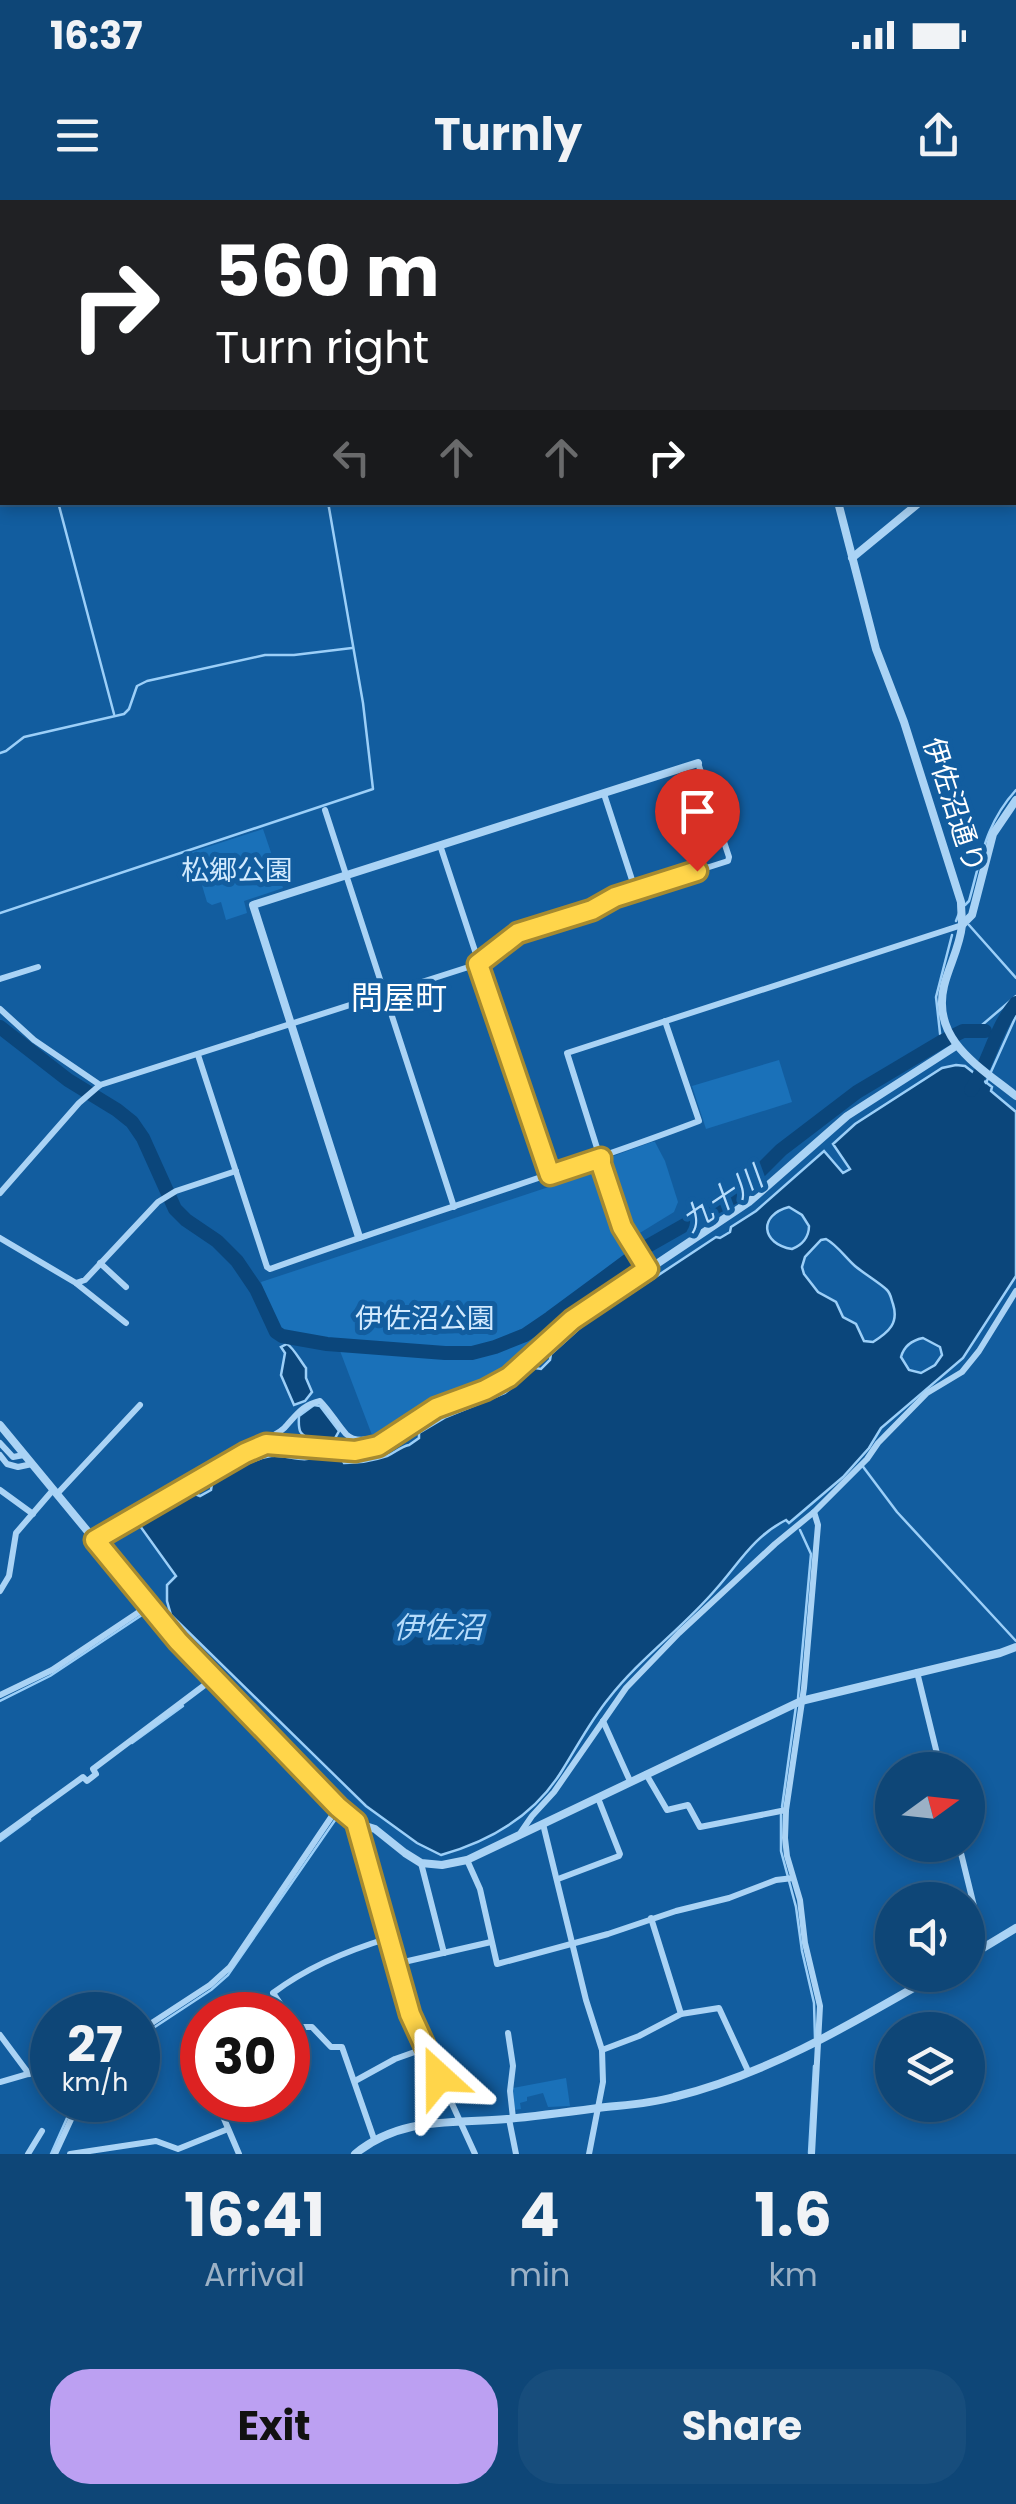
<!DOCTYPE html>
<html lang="en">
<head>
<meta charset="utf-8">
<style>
  body { margin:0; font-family:Poppins,"Noto Sans JP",sans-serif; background:#174d7c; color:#f1f3f6; height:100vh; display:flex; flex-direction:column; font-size:38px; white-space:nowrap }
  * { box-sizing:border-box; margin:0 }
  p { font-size:32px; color:#9bb1c6 }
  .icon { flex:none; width:55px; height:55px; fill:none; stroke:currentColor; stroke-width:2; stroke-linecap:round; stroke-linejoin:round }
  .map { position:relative; height:1954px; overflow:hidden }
  .details { display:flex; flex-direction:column; background:#0e4677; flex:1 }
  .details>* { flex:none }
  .banner { position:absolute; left:0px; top:0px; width:1018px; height:305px; box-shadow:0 5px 15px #0003,0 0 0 2px #2e5e89; background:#202124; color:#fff; overflow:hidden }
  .needle { width:65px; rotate:75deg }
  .controls { position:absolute; left:875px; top:1552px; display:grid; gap:20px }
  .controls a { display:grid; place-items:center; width:110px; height:110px; border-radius:50%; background:#0e4677; box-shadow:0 5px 15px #0003,0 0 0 2px #2e5e89; font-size:50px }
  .speed { position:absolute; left:30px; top:1792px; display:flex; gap:20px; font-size:50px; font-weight:700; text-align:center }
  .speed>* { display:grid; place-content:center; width:130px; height:130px; border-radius:50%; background:#0e4677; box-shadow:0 5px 15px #0003,0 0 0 2px #2e5e89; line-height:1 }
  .speed small { font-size:25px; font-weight:400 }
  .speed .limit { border:15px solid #d22; background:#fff; color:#111 }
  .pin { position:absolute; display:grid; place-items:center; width:85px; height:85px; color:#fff; margin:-102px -42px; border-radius:50% 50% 50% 0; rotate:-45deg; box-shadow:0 0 10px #0007 }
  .pin .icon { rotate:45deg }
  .me { position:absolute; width:110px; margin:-55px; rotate:336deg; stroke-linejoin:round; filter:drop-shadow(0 0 8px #0008) }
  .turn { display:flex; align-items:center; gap:35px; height:210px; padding:0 50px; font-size:45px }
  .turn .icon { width:130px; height:130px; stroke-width:2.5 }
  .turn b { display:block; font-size:70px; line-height:85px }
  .lanes { display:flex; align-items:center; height:95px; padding:0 50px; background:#0003; justify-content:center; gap:50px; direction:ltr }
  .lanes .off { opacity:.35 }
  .eta { display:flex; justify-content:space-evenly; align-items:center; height:170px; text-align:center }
  .eta b { font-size:60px; font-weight:700; line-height:70px }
  .button { display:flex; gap:20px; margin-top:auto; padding:20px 50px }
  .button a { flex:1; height:115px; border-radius:40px; background:#bca0f2; color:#111; font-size:40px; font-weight:700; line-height:115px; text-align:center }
  .button a+a { background:#174d7c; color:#f1f3f6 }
  .status { display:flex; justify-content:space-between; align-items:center; height:70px; padding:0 50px; background:#0e4677; direction:ltr }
  .status svg { height:28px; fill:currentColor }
  header { display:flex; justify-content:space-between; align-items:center; height:130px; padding:0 50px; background:#0e4677; font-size:45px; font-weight:700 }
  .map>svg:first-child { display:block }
  .green { fill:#1a71b9 }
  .water { fill:#0b467b; stroke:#9ccff8; stroke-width:2.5; fill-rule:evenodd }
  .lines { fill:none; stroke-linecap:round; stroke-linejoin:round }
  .stream { stroke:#9ccff8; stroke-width:2.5 }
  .river { stroke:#0b467b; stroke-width:14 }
  .minor { stroke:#aad3f5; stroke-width:6 }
  .tertiary { stroke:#aad3f5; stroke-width:8 }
  .route-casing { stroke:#a68a30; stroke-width:25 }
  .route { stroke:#ffd54a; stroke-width:18 }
  .labels { text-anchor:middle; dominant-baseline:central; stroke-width:10; stroke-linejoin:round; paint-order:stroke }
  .street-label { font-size:28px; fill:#fff; stroke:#125d9f }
  .park-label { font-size:28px; fill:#d2eafe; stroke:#125d9f }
  .water-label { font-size:30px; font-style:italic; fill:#b6dcfb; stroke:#125d9f }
  .quarter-label { font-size:32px; fill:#fff; stroke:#125d9f }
</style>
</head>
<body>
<div class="status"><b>16:37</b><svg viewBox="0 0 49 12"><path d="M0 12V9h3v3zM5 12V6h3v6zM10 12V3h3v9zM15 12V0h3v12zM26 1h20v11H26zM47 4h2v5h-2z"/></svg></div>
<header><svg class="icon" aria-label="menu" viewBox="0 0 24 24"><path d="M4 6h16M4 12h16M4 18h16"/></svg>Turnly<svg class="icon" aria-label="share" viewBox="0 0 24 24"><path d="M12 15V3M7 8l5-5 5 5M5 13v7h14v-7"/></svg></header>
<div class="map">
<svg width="1016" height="1954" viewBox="0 0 1016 1954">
  <rect width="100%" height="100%" fill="#125d9f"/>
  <g class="green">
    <polygon points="263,629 283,688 244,701 247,713 226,720 221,702 212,705 207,702 192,652"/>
    <polygon points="779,860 792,902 706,929 692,886"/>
    <polygon points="652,942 655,942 665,961 678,1002 674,1012 630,1039 604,964 608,958"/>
    <polygon points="597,971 600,972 624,1039 642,1068 578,1110 511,1172 482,1188 372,1235 337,1143 298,1136 277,1127 272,1123 261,1082"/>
    <polygon points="566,1878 570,1906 548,1907 543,1893 527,1897 527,1901 520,1903 521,1909 514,1910 513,1888"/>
  </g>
  <g class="water">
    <path d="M956,865L965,866L992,887L991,891L1016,912V1076L963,1158L881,1228L869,1248L843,1277L789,1323L786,1320C754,1336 739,1363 716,1389C683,1428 640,1458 609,1498C591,1520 578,1545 563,1569C536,1614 491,1641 441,1655L417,1643L366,1606L171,1415L167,1401V1385L176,1376L140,1326L195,1294L200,1296L211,1290L212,1284C230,1274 250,1259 271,1256C287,1254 303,1264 318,1256L314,1241C299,1235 298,1231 299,1216L314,1205L320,1206L339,1231L333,1242L344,1263C359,1263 372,1261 387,1256C396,1252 400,1247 409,1245L419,1238V1233L446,1217L505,1193L535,1168L541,1169L550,1160L551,1154L583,1125L716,1037L720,1038L730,1032L731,1027L756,1011L824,951L843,973L850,969L833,944L855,924L942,868ZM789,1007L802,1015L809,1026C809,1037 802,1045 792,1049C761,1044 758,1015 789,1007ZM826,1039C837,1045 845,1057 855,1066C863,1073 880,1083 887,1090C891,1094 891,1099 893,1104C899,1123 889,1132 873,1142L864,1141L856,1124L843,1117L836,1102L818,1092L804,1074L802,1067L805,1057L821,1040ZM923,1138L940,1147L942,1155L935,1165L921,1173L909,1170L901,1157C904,1146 913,1140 923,1138Z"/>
    <path d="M287,1144C293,1147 301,1162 306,1168V1178L312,1192L305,1201L294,1205L281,1175L285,1153L281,1147Z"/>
  </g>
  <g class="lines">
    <g class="stream">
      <polyline points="108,0 109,2"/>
      <polyline points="240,0 241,2"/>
      <polyline points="276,0 276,2"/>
      <polyline points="0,83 2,93"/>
      <polyline points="0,302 2,301"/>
      <polyline points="58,302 114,514"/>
      <polyline points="0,553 6,551 24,537 124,514 129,509 137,486 147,481 265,455 294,455 352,448"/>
      <path d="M965,705L969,701C981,659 985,624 1016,590"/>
      <polyline points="0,713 373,589 363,503 328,302"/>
      <polyline points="956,721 960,711"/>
      <polyline points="969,725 1016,778"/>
      <polyline points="963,831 982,825 1016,796"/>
      <polyline points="941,842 936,797 952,735"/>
      <polyline points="986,883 1016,816"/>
      <polyline points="861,1264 897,1312 1016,1441"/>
      <polyline points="798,1498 811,1354 800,1330"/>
      <polyline points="0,1501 50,1476 142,1415"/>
      <polyline points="132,1543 183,1506"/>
      <polyline points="782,1607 796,1506"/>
      <polyline points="781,1615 781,1651 796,1707 802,1751 814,1803 815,1838"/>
      <polyline points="0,1641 30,1619"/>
      <polyline points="138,1838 211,1790 228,1775 340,1613"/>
      <polyline points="809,1953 814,1866"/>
      <polyline points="51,1954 75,1900"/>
    </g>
    <g class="river">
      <polyline points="0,827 68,880 117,910 132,922 143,938 175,1009 186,1020 217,1041 237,1061 256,1089 276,1132 282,1136 327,1144 445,1153 472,1153 495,1147 525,1135 550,1118 646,1047 734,997 781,950 857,892 941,842 963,831 985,831"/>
      <path d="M971,890C989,863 995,828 1016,803"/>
    </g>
    <g class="minor">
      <polyline points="854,0 855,2"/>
      <polyline points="934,0 934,2"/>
      <polyline points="570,2 579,0"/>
      <polyline points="866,2 872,0"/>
      <polyline points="0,169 2,169"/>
      <polyline points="604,594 636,692"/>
      <polyline points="325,610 454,1007"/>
      <polyline points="440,645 549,975"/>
      <polyline points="0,779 38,767"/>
      <polyline points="0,809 34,840 100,885"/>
      <path d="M198,855L267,1067L270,1069C412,1018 557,975 699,921L665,821"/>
      <polyline points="0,993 79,903 100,885 478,764 518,733 592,710 615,697 728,661 729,657 698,563"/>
      <polyline points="0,1038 76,1083 85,1080 158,1002 176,991 236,971"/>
      <polyline points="100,1063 126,1087"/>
      <polyline points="647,1069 622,1027 567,853 962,725"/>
      <polyline points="77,1084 126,1123"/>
      <polyline points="0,1243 13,1257 24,1255"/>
      <path d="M266,1244V1239C274,1235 282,1232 287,1225C298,1213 303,1205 320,1201C330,1211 337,1224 346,1234C361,1249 392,1231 408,1223"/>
      <polyline points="0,1255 7,1264 18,1267 32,1264"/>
      <polyline points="0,1290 33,1314"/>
      <polyline points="57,1294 140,1205"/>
      <polyline points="0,1391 9,1376 16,1333 53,1290"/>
      <polyline points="917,1472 941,1570"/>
      <polyline points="0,1495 52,1470 148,1406"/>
      <polyline points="603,1521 630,1581"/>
      <polyline points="646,1574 667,1610 688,1605 700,1627 786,1610"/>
      <polyline points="356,1624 411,1814 475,1954"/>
      <polyline points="543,1624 586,1800 602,1850 603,1882 589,1954"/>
      <polyline points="521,1632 532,1616 554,1592 626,1488 679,1433 775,1344 814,1312 867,1259 878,1243 927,1193 962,1172 979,1151 1016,1091"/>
      <polyline points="0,1637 83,1577 87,1581 96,1574 93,1569 214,1478"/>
      <polyline points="959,1645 984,1747"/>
      <polyline points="467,1660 480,1689 497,1764 608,1734 676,1711 729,1698 776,1680 793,1678"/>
      <polyline points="421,1663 444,1753"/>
      <polyline points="558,1679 619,1656 620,1654 598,1598"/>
      <polyline points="651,1718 681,1814"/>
      <polyline points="395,1764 491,1742"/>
      <path d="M296,1827L273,1793C306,1768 349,1750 389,1738"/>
      <polyline points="138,1832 210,1785 230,1767 338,1607"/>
      <polyline points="288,1833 296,1827 312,1827 331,1847 342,1847 374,1939"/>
      <polyline points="508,1833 513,1866 510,1891 513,1918"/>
      <polyline points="0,1835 29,1874"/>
      <polyline points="602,1850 639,1836 681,1814 719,1808 749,1873"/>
      <polyline points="355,1881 395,1859 426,1848"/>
      <polyline points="0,1882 52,1867"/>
      <polyline points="216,1900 239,1954"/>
      <polyline points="509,1919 516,1954"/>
      <polyline points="28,1954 42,1931"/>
      <polyline points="55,1954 80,1900"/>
      <polyline points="70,1954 156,1941 178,1949 228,1929"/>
      <polyline points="812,1954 820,1806 805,1743 800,1700 787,1656 785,1638 786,1610 804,1488 818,1325 814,1312"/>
    </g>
    <g class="tertiary">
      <polyline points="744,0 745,2"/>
      <polyline points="1015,77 1016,77"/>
      <polyline points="1015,219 1016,218"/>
      <path d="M838,302L876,449L904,522L961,702C961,709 962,718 962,725C960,747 949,765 944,786C931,840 980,867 1016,896"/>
      <polyline points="852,358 920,302"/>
      <polyline points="962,725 972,715 993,634 1016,600"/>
      <polyline points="359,1037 253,705 698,563"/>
      <polyline points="0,1225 178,1441 338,1607 356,1623 375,1629 405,1653 421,1663 442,1665 467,1660 801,1501 1000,1453 1016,1447"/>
      <polyline points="95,1340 245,1253 266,1244 355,1251 378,1246 436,1208 485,1191 509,1177 573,1120 749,1002 847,916 956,846"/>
      <polyline points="968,1757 1016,1728"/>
      <path d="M355,1954C401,1916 452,1924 507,1919C538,1916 568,1912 598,1908C624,1905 649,1904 674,1897C768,1874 853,1823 936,1775"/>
    </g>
  </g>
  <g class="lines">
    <g class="route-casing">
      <polyline id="route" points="439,1877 410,1814 356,1622 338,1607 178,1441 95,1340 245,1253 266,1244 355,1251 378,1246 436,1208 485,1190 509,1177 572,1120 648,1069 622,1027 601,964 601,958 550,975 478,764 518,733 592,710 615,697 697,671"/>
    </g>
    <use href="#route" class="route"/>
  </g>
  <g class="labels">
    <g class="street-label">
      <text transform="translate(954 605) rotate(72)">伊佐沼通り</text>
    </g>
    <g class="park-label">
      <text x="237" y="670">松郷公園</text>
      <text x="425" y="1118">伊佐沼公園</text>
    </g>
    <g class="water-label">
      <text transform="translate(722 999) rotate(-34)">九十川</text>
      <text x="438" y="1427">伊佐沼</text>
    </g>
    <g class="quarter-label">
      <text x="399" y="797">問屋町</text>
    </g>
  </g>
</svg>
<div class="controls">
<a><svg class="needle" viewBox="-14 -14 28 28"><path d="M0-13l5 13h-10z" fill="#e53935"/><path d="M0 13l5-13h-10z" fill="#9bb1c6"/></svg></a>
<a><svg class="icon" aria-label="sound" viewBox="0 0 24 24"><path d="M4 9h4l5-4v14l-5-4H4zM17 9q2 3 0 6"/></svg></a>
<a><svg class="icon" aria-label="layers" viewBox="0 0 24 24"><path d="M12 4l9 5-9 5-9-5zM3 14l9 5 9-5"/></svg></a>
</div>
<div class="speed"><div>27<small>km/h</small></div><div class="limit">30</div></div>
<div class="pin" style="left:697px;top:671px;background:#d93025"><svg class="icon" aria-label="arrive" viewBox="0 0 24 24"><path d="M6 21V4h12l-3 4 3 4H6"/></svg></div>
<svg class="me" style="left:439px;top:1877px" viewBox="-20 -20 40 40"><path d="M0-17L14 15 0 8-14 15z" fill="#ffd54a" stroke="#fff" stroke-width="4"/></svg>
<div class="banner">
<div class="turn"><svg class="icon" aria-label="right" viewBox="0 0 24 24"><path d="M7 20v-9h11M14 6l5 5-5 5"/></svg><div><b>560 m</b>Turn right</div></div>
<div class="lanes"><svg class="icon off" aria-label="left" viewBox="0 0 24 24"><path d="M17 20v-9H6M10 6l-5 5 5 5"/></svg><svg class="icon off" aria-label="ahead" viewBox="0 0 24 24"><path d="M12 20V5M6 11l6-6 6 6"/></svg><svg class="icon off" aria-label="ahead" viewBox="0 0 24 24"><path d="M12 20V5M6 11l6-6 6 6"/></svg><svg class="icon" aria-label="right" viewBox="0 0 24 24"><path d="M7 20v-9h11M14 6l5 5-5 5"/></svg></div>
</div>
</div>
<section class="details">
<div class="eta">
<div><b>16:41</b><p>Arrival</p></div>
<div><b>4</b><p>min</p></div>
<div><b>1.6</b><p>km</p></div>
</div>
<div class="button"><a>Exit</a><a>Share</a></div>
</section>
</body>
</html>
